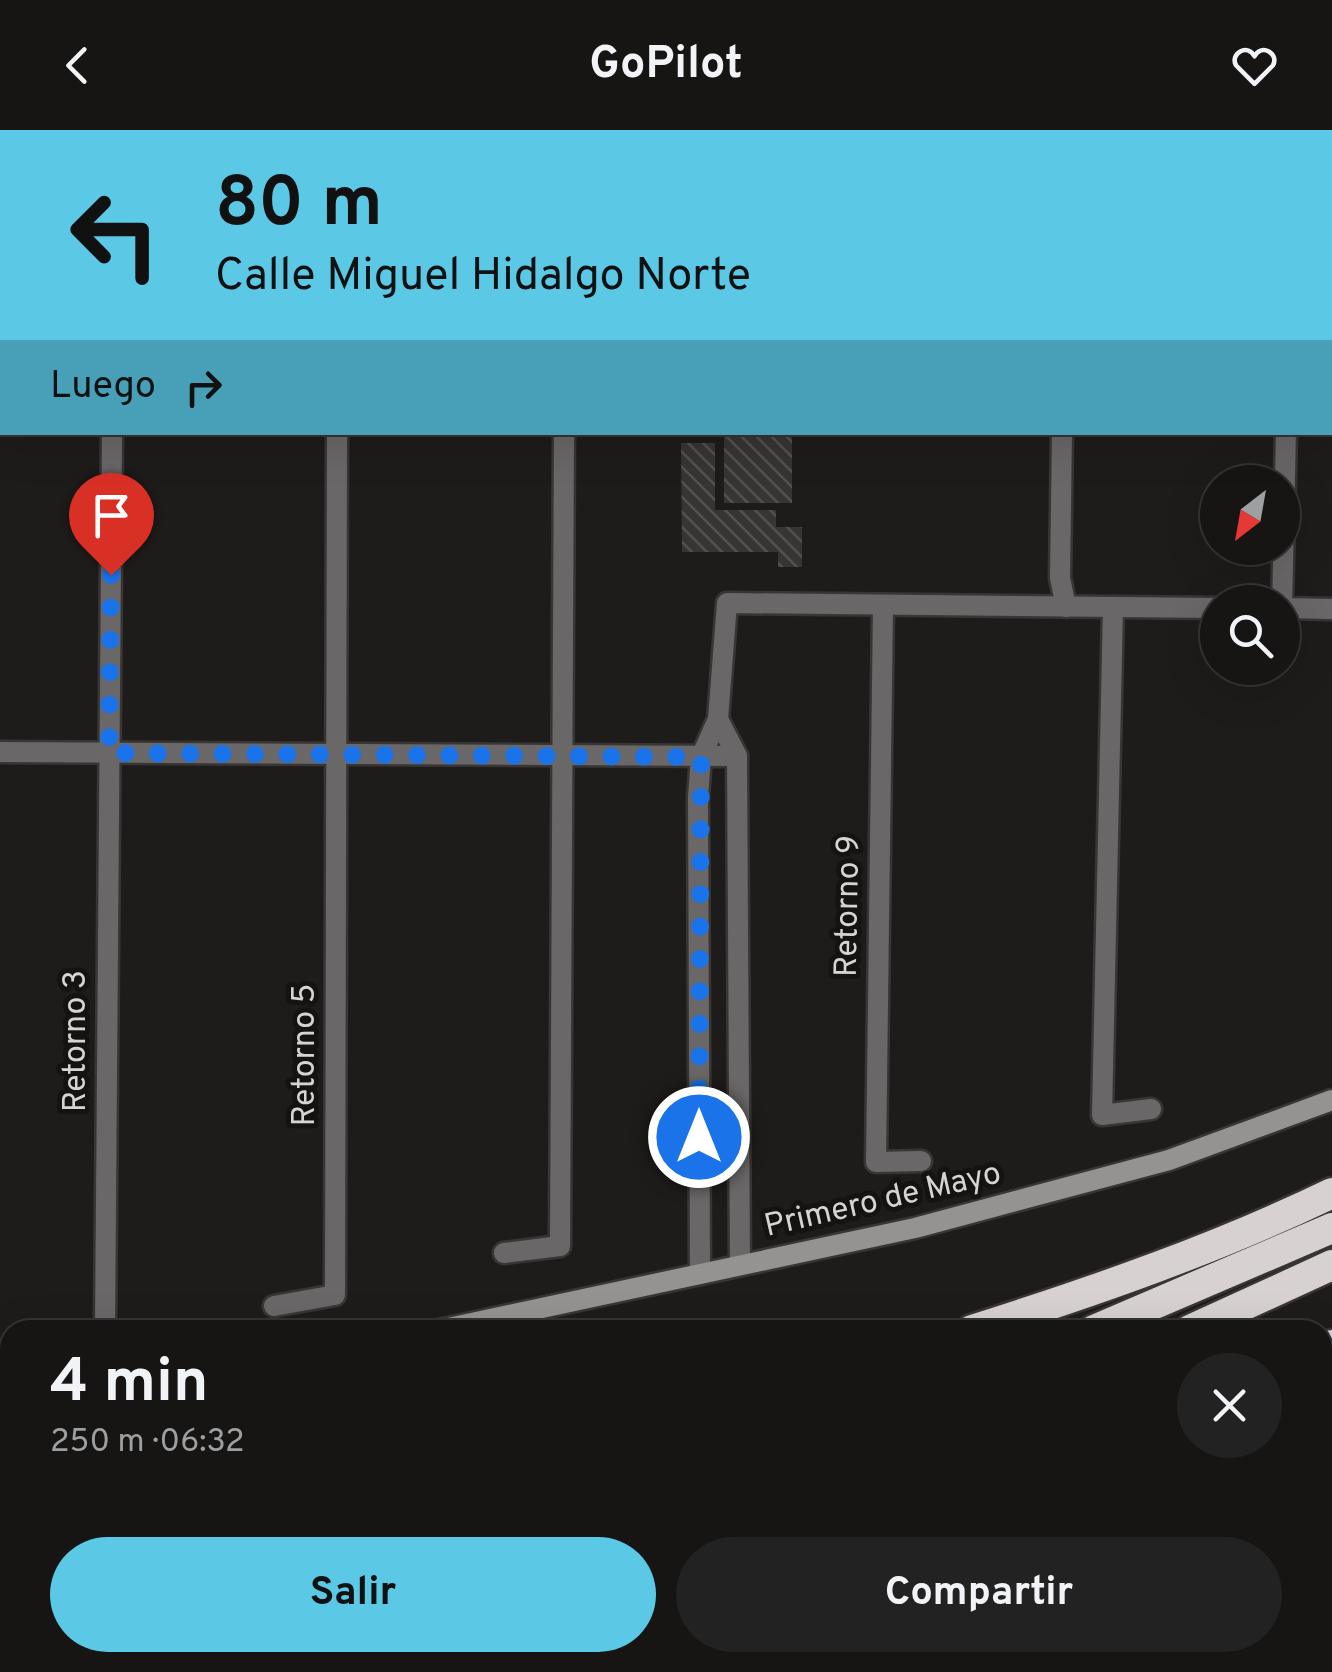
<!DOCTYPE html>
<html lang="es">
<head>
<meta charset="utf-8">
<style>
  body { margin:0; font-family:Overpass,sans-serif; background:#232222; color:#f1f3f6; height:100vh; display:flex; flex-direction:column; font-size:38px; white-space:nowrap }
  * { box-sizing:border-box; margin:0 }
  p { font-size:32px; color:#9e9fa0 }
  .icon { flex:none; width:55px; height:55px; fill:none; stroke:currentColor; stroke-width:2; stroke-linecap:round; stroke-linejoin:round }
  .map { position:relative; flex:1; overflow:hidden }
  .details { position:absolute; left:0px; top:1190px; width:1332px; height:352px; display:flex; flex-direction:column; background:#161514; border-radius:30px 30px 0 0; box-shadow:0 10px 40px #0002,0 0 0 2px #353434 }
  .details>* { flex:none }
  .hud { position:absolute; left:0px; top:0px; width:1332px; height:305px; box-shadow:0 10px 40px #0002,0 0 0 2px #353434; background:#5bc8e6; color:#111; overflow:hidden }
  .needle { width:65px; rotate:211deg }
  .controls { position:absolute; left:1200px; top:335px; display:grid; gap:20px }
  .controls a { display:grid; place-items:center; width:100px; height:100px; border-radius:50%; background:#161514; box-shadow:0 10px 40px #0002,0 0 0 2px #353434; font-size:50px }
  .pin { position:absolute; display:grid; place-items:center; width:85px; height:85px; color:#fff; margin:-102px -42px; border-radius:50% 50% 50% 0; rotate:-45deg; box-shadow:0 0 10px #0007 }
  .pin .icon { rotate:45deg }
  .me { position:absolute; width:110px; margin:-55px; rotate:0deg; stroke-linejoin:round; filter:drop-shadow(0 0 8px #0008) }
  .turn { display:flex; align-items:center; gap:35px; height:210px; padding:0 50px; font-size:45px }
  .turn .icon { width:130px; height:130px; stroke-width:2.5 }
  .turn b { display:block; font-size:70px; line-height:85px }
  .then { display:flex; align-items:center; height:95px; padding:0 50px; background:#0003; gap:20px; font-size:38px }
  .round { display:grid; place-items:center; flex:none; width:105px; height:105px; border-radius:52px; background:#232222 }
  .summary { display:flex; align-items:center; justify-content:space-between; height:170px; padding:0 50px }
  h1 { font-size:60px; font-weight:700; line-height:75px }
  .button { display:flex; gap:20px; margin-top:auto; padding:20px 50px }
  .button a { flex:1; height:115px; border-radius:60px; background:#5bc8e6; color:#111; font-size:40px; font-weight:700; line-height:115px; text-align:center }
  .button a+a { background:#232222; color:#f1f3f6 }
  header { display:flex; justify-content:space-between; align-items:center; height:130px; padding:0 50px; background:#161514; font-size:45px; font-weight:700 }
  .map>svg:first-child { display:block }
  .building { fill:url(#building-back-hatch) }
  .lines { fill:none; stroke-linecap:round; stroke-linejoin:round }
  .lane-casing { stroke:#383634; stroke-width:22 }
  .street-casing { stroke:#383634; stroke-width:25 }
  .secondary-casing { stroke:#383634; stroke-width:25 }
  .highway-casing { stroke:#383634; stroke-width:35 }
  .lane { stroke:#696767; stroke-width:18 }
  .street { stroke:#696767; stroke-width:20 }
  .secondary { stroke:#959292; stroke-width:20 }
  .highway { stroke:#d7d2d1; stroke-width:30 }
  .route { stroke:#1a73e8; stroke-width:18; stroke-dasharray:0 32.4 }
  .labels { text-anchor:middle; dominant-baseline:central; stroke-width:10; stroke-linejoin:round; paint-order:stroke }
  .street-label { font-size:32px; fill:#d5d4d2; stroke:#151311 }
</style>
</head>
<body>
<header><svg class="icon" aria-label="back" viewBox="0 0 24 24"><path d="M15 5l-7 7 7 7"/></svg>GoPilot<svg class="icon" aria-label="heart" viewBox="0 0 24 24"><path d="M12 20l-8-8c-3-5 5-10 8-4 3-6 11-1 8 4z"/></svg></header>
<div class="map">
<svg width="1332" height="1542" viewBox="0 0 1332 1542">
  <defs>
    <pattern id="building-back-hatch" width="6" height="6" patternUnits="userSpaceOnUse" patternTransform="scale(2.5)"><rect width="6" height="6" fill="#363533"/><path d="M-1 5l2 2M0 0l6 6M5-1l2 2" fill="none" stroke="#525150"/></pattern>
  </defs>
  <rect width="100%" height="100%" fill="#1e1c1a"/>
  <g class="building">
    <rect x="724" y="302" width="68" height="71"/>
    <polygon points="681,313 715,313 715,380 776,380 776,397 802,397 802,437 778,437 778,422 682,422"/>
  </g>
  <g class="lines">
    <g class="lane-casing">
      <g id="lane">
        <polyline points="1330,129 1332,129"/>
        <polyline points="153,1542 178,1532"/>
      </g>
    </g>
    <g class="street-casing">
      <g id="street">
        <polyline points="1330,273 1332,273"/>
        <polyline points="1062,302 1060,448 1066,477"/>
        <polyline points="1286,302 1282,478 1332,479"/>
        <polyline points="883,475 876,1032 921,1031"/>
        <polyline points="1113,477 1102,985 1151,979"/>
        <polyline points="718,589 737,626 740,1135"/>
        <polyline points="0,622 737,626"/>
        <polyline points="504,1123 560,1116 564,302"/>
        <polyline points="700,1144 698,667 701,627 718,589 727,473 1218,478"/>
        <polyline points="274,1176 335,1165 337,302"/>
        <polyline points="105,1200 112,302"/>
      </g>
    </g>
    <g class="secondary-casing">
      <g id="secondary">
        <polyline points="439,1200 915,1098 1169,1030 1332,970"/>
        <polyline points="0,1284 10,1283"/>
      </g>
    </g>
    <g class="highway-casing">
      <g id="highway">
        <path d="M972,1200C1095,1161 1216,1119 1332,1063"/>
        <polyline points="1094,1200 1332,1098"/>
        <polyline points="1190,1200 1332,1135"/>
        <polyline points="1322,1221 1332,1215"/>
        <polyline points="1322,1303 1332,1297"/>
        <polyline points="1322,1391 1332,1385"/>
        <polyline points="0,1405 10,1403"/>
        <polyline points="41,1542 59,1532"/>
        <polyline points="814,1542 829,1532"/>
        <polyline points="947,1542 962,1532"/>
        <polyline points="1094,1542 1109,1532"/>
        <polyline points="1287,1542 1310,1532"/>
      </g>
    </g>
    <use href="#lane" class="lane"/>
    <use href="#street" class="street"/>
    <use href="#secondary" class="secondary"/>
    <use href="#highway" class="highway"/>
  </g>
  <g class="lines">
    <polyline class="route" points="111,445 109,623 701,627 699,1007"/>
  </g>
  <g class="labels">
    <g class="street-label">
      <text transform="translate(849 776) rotate(-89)">Retorno 9</text>
      <text transform="translate(77 911) rotate(-90)">Retorno 3</text>
      <text transform="translate(306 925) rotate(-90)">Retorno 5</text>
      <text transform="translate(883 1071) rotate(-13)">Primero de Mayo</text>
    </g>
  </g>
</svg>
<div class="controls">
<a><svg class="needle" viewBox="-14 -14 28 28"><path d="M0-13l5 13h-10z" fill="#e53935"/><path d="M0 13l5-13h-10z" fill="#9e9fa0"/></svg></a>
<a><svg class="icon" aria-label="search" viewBox="0 0 24 24"><circle cx="10" cy="10" r="6"/><path d="M15 15l6 6"/></svg></a>
</div>
<div class="pin" style="left:111px;top:445px;background:#d93025"><svg class="icon" aria-label="arrive" viewBox="0 0 24 24"><path d="M6 21V4h12l-3 4 3 4H6"/></svg></div>
<svg class="me" style="left:699px;top:1007px" viewBox="-20 -20 40 40"><circle r="17" fill="#1a73e8" stroke="#fff" stroke-width="3"/><path d="M0-11L8 9 0 5-8 9z" fill="#fff"/></svg>
<div class="hud">
<div class="turn"><svg class="icon" aria-label="left" viewBox="0 0 24 24"><path d="M17 20v-9H6M10 6l-5 5 5 5"/></svg><div><b>80 m</b>Calle Miguel Hidalgo Norte</div></div>
<div class="then">Luego<svg class="icon" aria-label="right" viewBox="0 0 24 24"><path d="M7 20v-9h11M14 6l5 5-5 5"/></svg></div>
</div>
<section class="details">
<div class="summary"><div><h1>4 min</h1><p>250 m · 06:32</p></div><a class="round"><svg class="icon" aria-label="close" viewBox="0 0 24 24"><path d="M6 6l12 12M18 6L6 18"/></svg></a></div>
<div class="button"><a>Salir</a><a>Compartir</a></div>
</section>
</div>
</body>
</html>
